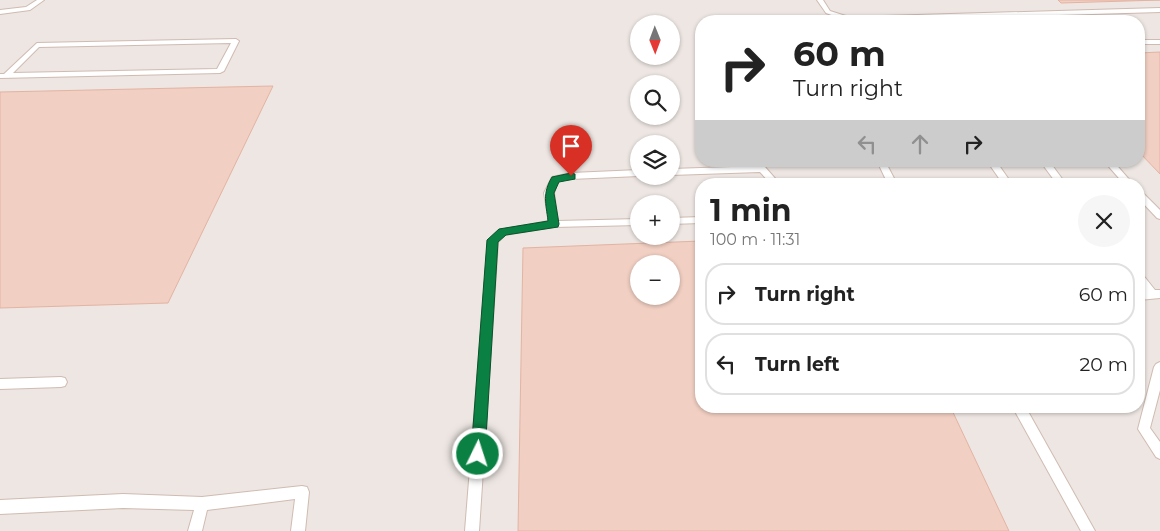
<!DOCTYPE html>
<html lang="en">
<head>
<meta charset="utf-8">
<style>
  body { margin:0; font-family:Montserrat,sans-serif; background:#f6f6f6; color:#222; height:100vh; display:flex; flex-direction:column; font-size:19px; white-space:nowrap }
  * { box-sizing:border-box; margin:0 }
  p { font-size:16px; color:#767676 }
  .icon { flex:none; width:28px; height:28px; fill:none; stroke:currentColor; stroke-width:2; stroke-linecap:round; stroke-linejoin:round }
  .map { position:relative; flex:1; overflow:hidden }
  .drawer { position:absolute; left:695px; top:178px; width:450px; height:235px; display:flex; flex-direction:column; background:#fff; border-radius:20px; box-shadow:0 1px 4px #0004 }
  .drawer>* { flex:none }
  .top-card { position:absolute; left:695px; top:15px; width:450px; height:152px; border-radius:20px; box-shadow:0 1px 4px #0004; background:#fff; color:#222; overflow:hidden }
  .needle { width:32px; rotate:179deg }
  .fabs { position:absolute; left:630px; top:15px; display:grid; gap:10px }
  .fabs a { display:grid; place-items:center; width:50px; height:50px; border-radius:50%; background:#fff; box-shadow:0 1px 4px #0004; font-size:25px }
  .pin { position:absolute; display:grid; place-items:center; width:42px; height:42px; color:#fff; margin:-51px -21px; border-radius:50% 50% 50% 0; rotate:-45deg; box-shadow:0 0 5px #0007 }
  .pin .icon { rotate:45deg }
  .me { position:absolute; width:55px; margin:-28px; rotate:4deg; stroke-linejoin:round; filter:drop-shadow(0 0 4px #0008) }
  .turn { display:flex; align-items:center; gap:18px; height:105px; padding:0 15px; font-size:22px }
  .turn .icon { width:65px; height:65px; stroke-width:2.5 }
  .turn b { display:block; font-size:35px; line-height:42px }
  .lanes { display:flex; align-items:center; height:48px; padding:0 15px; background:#0003; justify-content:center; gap:25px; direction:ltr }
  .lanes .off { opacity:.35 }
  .round { display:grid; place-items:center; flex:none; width:52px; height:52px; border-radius:26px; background:#f6f6f6 }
  .summary { display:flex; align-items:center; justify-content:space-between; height:85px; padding:0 15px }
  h1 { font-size:30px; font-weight:700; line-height:38px }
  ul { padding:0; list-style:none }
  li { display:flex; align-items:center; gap:15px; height:62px; margin:0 10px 8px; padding:0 5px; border:2px solid #e0e0e0; border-radius:20px }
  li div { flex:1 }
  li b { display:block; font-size:19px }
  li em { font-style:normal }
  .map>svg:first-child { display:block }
  .industrial { fill:#ede6e2; fill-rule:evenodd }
  .building { fill:#f1cfc2; stroke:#e3b3a2; fill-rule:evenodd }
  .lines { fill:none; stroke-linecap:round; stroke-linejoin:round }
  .lane-casing { stroke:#d0bbb1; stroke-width:2 }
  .lane { fill:#fff; fill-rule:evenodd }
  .route { fill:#0b8043; stroke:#07532c }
</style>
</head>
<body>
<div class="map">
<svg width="1160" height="531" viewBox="0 0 1160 531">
  <rect width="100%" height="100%" fill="#fcf2e9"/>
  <path class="industrial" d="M0,0H1160V531H0ZM701,21H1139V161H701ZM639,24H671V56H639ZM639,84H671V116H639ZM639,144H671V176H639ZM701,184H1139V406H701ZM639,204H671V236H639ZM639,264H671V296H639Z"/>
  <g class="building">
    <polygon points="1058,0 1160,0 1061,3"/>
    <polygon points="1160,52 1160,174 1139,152 1139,53"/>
    <polygon points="273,86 168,303 0,308 0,92"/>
    <path d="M701,241V406H950L1009,531H518L523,248ZM639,264H671V296H639Z"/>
  </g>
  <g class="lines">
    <g class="lane-casing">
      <g id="lane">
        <polygon points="37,0 44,0 30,10 0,14 0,10 26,7"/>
        <polygon points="817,0 823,0 830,11 849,17 1160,8 1160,12 848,21 826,13"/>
        <path d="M236,39L239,41L224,71L220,73L0,78V74H4L37,43ZM231,43L217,69L13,73L39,47Z"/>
        <rect x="1139" y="40" width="21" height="4"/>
        <polygon points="877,161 885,161 897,184 888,184"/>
        <polygon points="987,161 996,161 1012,184 1003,184"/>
        <polygon points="1040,161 1049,161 1066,184 1057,184"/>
        <polygon points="1104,161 1113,161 1133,184 1124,184"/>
        <polygon points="762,166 765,167 780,184 771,184 760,172 671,175 671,169"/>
        <polygon points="639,170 639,176 571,179 558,181 554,193 558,221 639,219 639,225 554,227 505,235 498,242 479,531 465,531 488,241 499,230 549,221 544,193 552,177 571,173"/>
        <polygon points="1139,191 1142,192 1160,210 1160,219 1157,218 1139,199"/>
        <polygon points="701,217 701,223 671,224 671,218"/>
        <polygon points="1139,274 1143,275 1155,290 1160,290 1160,298 1139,300 1139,292 1144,291 1139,285"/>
        <polygon points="1160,362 1160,390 1150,428 1160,442 1160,459 1156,457 1138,429 1154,367 1156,364"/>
        <polygon points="61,377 65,378 67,382 65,386 61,387 0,389 0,379"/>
        <polygon points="1012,406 1025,406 1095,531 1081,531"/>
        <polygon points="302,486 307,487 309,492 305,531 291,531 295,499 207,510 202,531 188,531 194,510 123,508 0,514 0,500 123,494 202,497"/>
      </g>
    </g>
    <use href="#lane" class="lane"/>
  </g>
  <path class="route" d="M571,173L575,174V179L559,182L554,193L559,224L558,227L506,235L498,242L485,454L483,458L478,460L473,458L471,454L487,240L499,229L548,221C546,203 542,194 552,177Z"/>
</svg>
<div class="fabs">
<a><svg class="needle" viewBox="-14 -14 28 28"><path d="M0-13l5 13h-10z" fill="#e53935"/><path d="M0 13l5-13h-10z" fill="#767676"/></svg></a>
<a><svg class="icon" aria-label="search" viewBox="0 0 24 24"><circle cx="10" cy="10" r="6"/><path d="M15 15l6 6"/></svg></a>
<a><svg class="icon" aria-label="layers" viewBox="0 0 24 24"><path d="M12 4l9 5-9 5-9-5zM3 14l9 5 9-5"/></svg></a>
<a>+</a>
<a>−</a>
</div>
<div class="pin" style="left:571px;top:176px;background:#d93025"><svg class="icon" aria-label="arrive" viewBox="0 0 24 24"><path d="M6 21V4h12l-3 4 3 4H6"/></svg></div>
<svg class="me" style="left:478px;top:454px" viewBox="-20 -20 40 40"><circle r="17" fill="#0b8043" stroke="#fff" stroke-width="3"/><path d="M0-11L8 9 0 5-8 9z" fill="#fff"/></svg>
<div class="top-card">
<div class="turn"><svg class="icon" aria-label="right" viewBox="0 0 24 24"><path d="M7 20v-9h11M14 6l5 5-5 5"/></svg><div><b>60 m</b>Turn right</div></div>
<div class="lanes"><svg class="icon off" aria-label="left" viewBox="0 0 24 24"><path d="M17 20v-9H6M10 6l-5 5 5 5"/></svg><svg class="icon off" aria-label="ahead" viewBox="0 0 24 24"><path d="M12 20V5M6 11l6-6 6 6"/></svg><svg class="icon" aria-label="right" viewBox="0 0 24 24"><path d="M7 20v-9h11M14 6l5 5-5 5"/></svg></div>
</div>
<section class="drawer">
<div class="summary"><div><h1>1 min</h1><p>100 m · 11:31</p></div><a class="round"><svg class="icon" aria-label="close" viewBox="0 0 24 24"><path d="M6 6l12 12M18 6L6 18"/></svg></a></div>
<ul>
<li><svg class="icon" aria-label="right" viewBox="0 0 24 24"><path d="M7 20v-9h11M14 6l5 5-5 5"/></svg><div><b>Turn right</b></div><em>60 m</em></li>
<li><svg class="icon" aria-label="left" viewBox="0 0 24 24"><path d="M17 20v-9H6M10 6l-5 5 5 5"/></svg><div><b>Turn left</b></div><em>20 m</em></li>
</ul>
</section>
</div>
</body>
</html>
